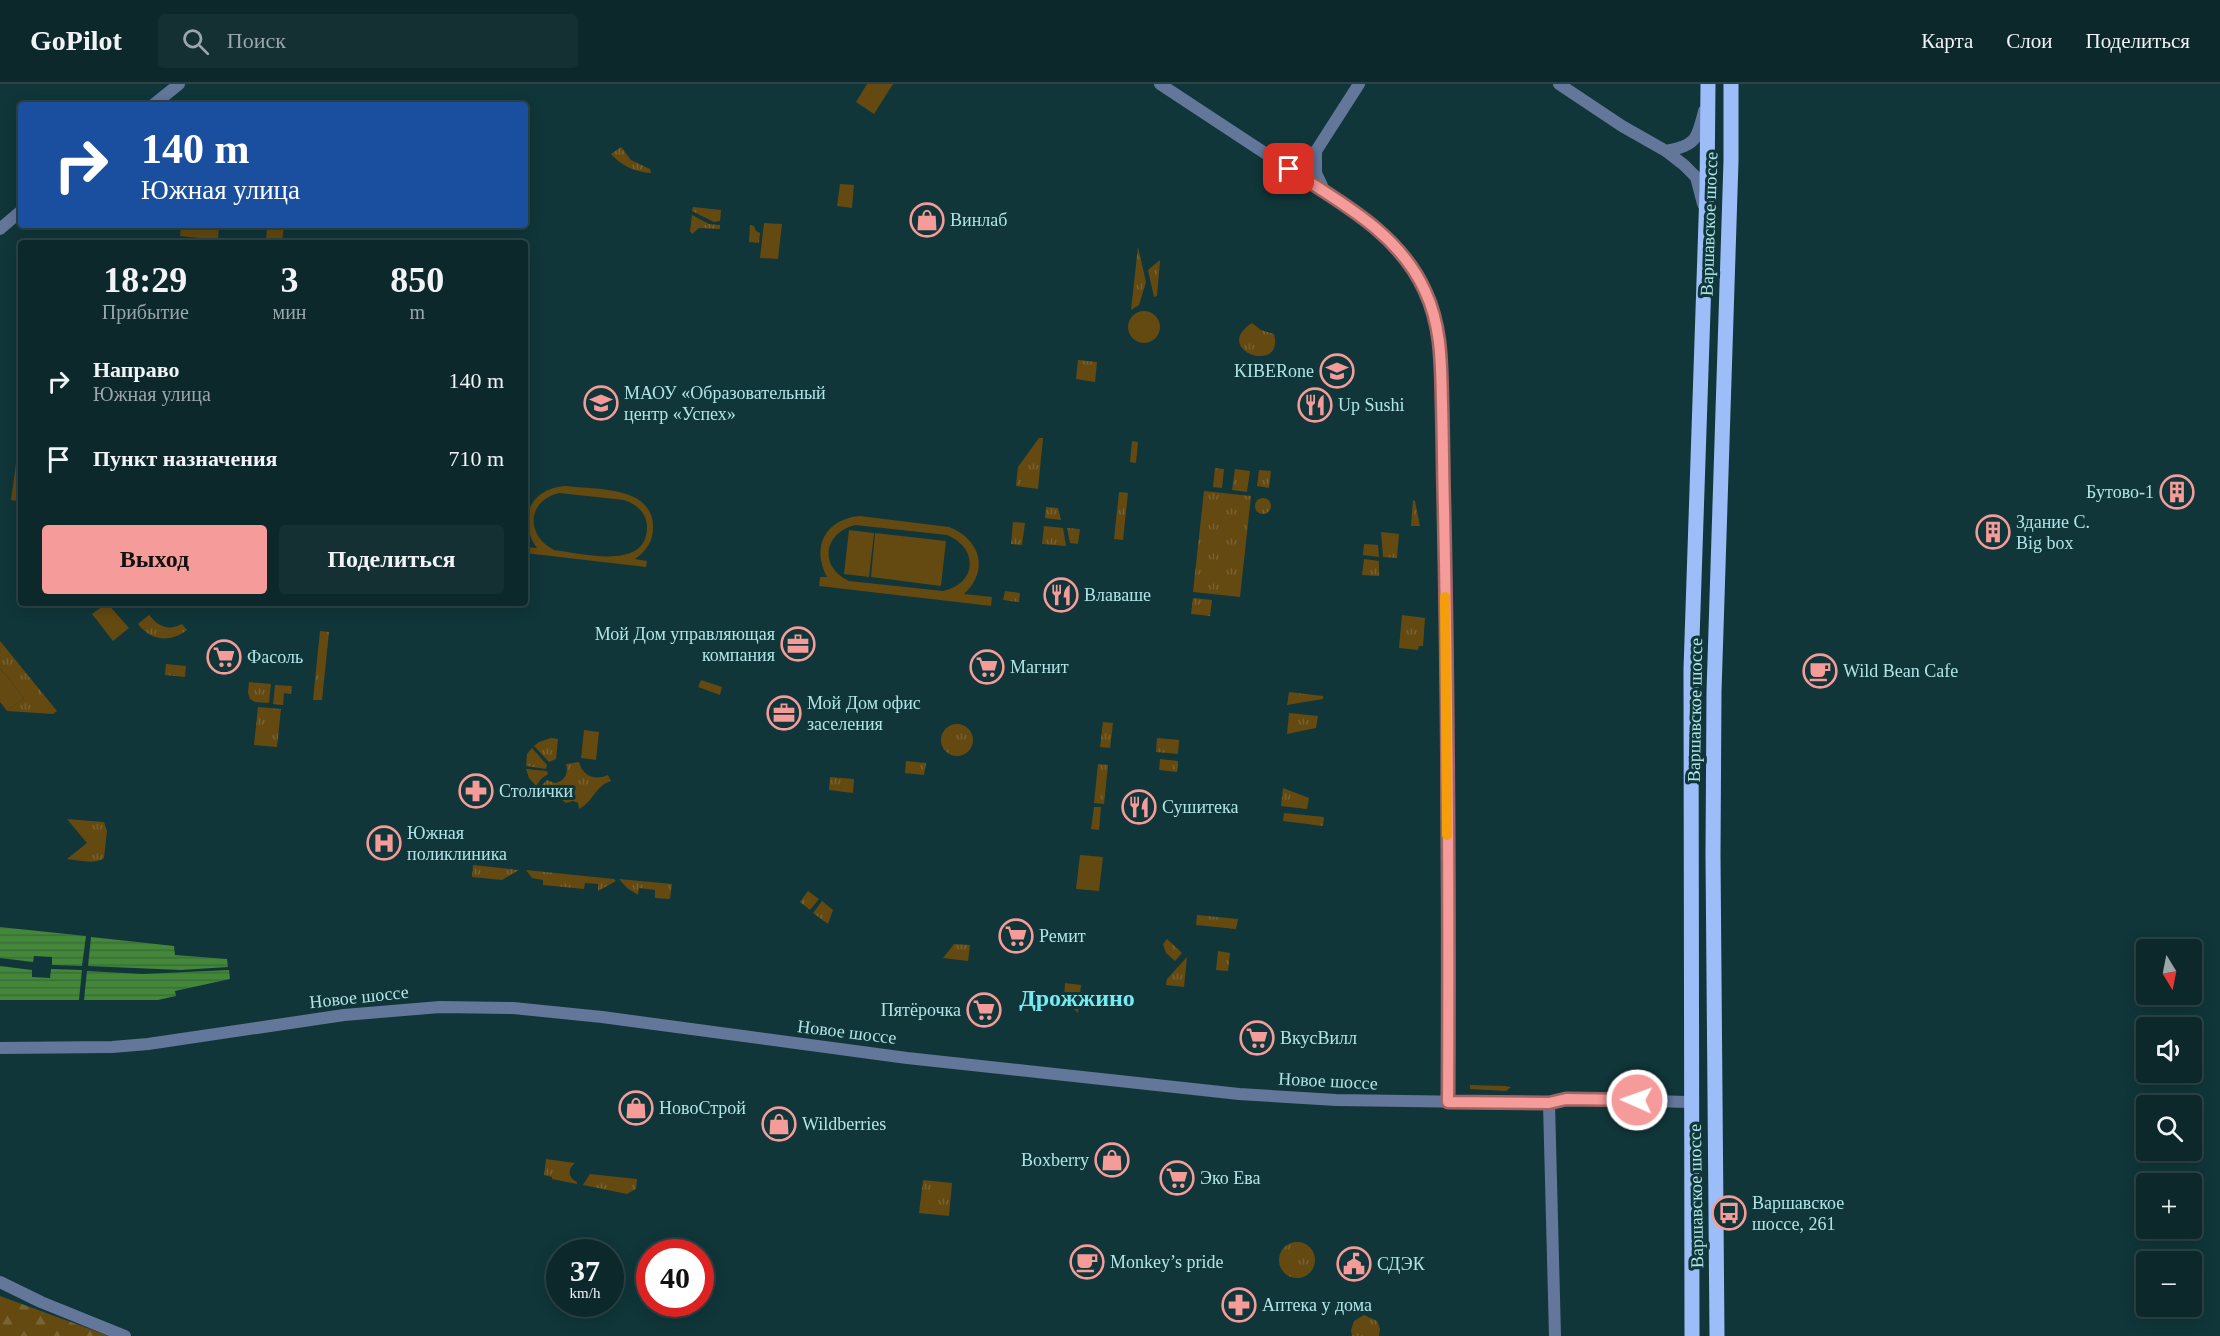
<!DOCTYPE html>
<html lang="ru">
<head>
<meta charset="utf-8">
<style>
  body { margin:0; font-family:Georgia,serif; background:#153033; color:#f1f3f6; height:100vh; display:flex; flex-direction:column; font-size:22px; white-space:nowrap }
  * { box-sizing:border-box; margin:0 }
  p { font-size:20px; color:#9aa6a9 }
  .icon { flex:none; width:33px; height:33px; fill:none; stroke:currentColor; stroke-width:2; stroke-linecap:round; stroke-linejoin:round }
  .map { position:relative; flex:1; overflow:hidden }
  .drawer { position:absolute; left:18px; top:156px; width:510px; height:366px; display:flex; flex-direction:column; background:#0c282b; border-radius:6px; box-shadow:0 3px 15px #0003,0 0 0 2px #2c4447 }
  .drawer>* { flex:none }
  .guide { position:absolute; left:18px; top:18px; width:510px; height:126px; border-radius:6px; box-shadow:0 3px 15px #0003,0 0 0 2px #2c4447; background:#1a4fa0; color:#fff; overflow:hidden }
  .needle { width:39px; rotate:170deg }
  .buttons { position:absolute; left:2136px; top:855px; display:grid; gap:12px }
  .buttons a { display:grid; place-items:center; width:66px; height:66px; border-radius:6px; background:#0c282b; box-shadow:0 3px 15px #0003,0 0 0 2px #2c4447; font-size:30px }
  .speed { position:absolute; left:546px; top:1155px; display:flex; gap:12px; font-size:30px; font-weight:700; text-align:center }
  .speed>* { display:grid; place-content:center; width:78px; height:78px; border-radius:50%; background:#0c282b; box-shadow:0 3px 15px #0003,0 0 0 2px #2c4447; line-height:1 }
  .speed small { font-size:15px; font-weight:400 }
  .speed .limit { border:9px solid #d22; background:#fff; color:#111 }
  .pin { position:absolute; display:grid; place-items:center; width:51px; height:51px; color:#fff; margin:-26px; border-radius:12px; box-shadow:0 3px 9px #0006 }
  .me { position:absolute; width:66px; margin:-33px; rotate:272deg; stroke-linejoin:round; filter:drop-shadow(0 0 4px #0008) }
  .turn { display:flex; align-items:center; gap:21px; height:126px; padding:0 24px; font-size:27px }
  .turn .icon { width:78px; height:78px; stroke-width:2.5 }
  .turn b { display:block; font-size:42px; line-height:51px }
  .eta { display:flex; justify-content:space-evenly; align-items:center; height:102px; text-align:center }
  .eta b { font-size:36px; font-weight:700; line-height:42px }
  .primary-button { display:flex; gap:12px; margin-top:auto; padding:12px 24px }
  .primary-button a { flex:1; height:69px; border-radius:6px; background:#f59b99; color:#111; font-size:24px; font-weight:700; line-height:69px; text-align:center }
  .primary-button a+a { background:#153033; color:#f1f3f6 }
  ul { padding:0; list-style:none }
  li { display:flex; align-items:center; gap:18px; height:78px; padding:0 24px }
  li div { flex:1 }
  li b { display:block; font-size:22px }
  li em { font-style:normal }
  header { display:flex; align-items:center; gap:36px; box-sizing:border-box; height:84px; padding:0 30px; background:#0c282b; border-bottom:2px solid #2c4447 }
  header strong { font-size:28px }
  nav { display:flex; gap:33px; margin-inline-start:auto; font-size:21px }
  .search { width:420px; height:54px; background:#153033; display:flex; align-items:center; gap:15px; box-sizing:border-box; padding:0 21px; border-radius:6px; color:#9aa6a9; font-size:22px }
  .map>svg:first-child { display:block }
  .grass { fill:url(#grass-tufts) }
  .forest { fill:url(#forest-firs) }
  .pitch { fill:#644911; fill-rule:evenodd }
  .water { fill:url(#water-rules) }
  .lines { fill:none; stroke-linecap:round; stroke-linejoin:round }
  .minor { stroke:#62779a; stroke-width:12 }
  .major { stroke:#9cbdf7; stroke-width:15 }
  .route-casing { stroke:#9f6563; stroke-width:15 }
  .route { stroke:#f59b99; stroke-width:10 }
  .slow { stroke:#f59e0b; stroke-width:10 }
  .labels { text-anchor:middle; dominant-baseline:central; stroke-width:6; stroke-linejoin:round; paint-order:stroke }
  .poi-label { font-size:18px; fill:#b0e4e7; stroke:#103639; text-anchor:start }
  .street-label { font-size:18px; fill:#b0e4e7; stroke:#103639 }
  .district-label { font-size:24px; font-weight:bold; fill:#76eaf2; stroke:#103639 }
</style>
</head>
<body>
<header>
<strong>GoPilot</strong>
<div class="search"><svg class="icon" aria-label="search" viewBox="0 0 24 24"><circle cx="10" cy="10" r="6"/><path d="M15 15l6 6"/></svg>Поиск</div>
<nav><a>Карта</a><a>Слои</a><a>Поделиться</a></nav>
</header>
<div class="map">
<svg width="2220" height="1252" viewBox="0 0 2220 1252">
  <defs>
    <pattern id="grass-tufts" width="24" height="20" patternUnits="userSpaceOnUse" patternTransform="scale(1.5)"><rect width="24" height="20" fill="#644911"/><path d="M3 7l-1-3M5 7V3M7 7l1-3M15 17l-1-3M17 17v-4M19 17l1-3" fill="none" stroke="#786334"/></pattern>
    <pattern id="forest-firs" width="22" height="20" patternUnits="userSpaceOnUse" patternTransform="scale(1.5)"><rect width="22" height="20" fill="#644911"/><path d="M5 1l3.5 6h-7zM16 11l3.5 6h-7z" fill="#786334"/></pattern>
    <pattern id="water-rules" width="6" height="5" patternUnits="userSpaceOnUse" patternTransform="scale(1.5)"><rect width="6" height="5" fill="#438738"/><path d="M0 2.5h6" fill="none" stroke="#3d6c3d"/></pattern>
  </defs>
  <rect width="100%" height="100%" fill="#103639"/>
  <g class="grass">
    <path d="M621,63L631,76L650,85L651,89C635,88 622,82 611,70Z"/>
    <polygon points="693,123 721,126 720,137 714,138 692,127"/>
    <polygon points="692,131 709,140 720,141 720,145 699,144 692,150 690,147"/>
    <polygon points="750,141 754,142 756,147 760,149 759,159 749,158"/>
    <polygon points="1138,163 1146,198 1139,221 1131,226"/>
    <polygon points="1160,176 1157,212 1154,213 1148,186"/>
    <path d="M1252,239L1261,246L1274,250C1285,292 1210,266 1252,239Z"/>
    <polygon points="1078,276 1097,278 1095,298 1076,295"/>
    <polygon points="1039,354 1043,354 1038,405 1016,402 1018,383"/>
    <polygon points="1132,357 1138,358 1136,379 1130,378"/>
    <polygon points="16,380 21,380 21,407 17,417 11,416"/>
    <polygon points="1215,384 1224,385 1222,404 1213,403"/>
    <polygon points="1235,385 1250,387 1247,408 1232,406"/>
    <polygon points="1259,386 1271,387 1269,404 1257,402"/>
    <polygon points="1204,407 1251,412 1240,513 1193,508"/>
    <polygon points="1119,408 1128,409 1123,456 1114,455"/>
    <circle cx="1263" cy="422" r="8"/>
    <polygon points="1413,416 1415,417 1420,442 1411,442"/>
    <polygon points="1046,423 1058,424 1061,436 1045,434"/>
    <polygon points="1013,438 1025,439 1022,461 1011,460"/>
    <polygon points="1044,442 1063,444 1066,462 1042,460"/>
    <polygon points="1067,444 1080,445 1078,460 1070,459"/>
    <polygon points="1381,448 1399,450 1397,474 1383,473"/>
    <polygon points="1364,460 1378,461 1379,473 1363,471"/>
    <polygon points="1364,475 1379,477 1379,492 1362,491"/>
    <polygon points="1005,507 1020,509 1019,518 1003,516"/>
    <polygon points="1193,514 1212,516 1210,532 1191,530"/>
    <path d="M149,531C159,543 168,547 182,540L187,546C170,559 151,557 138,540Z"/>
    <polygon points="1402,531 1425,534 1423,562 1419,562 1418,566 1399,564"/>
    <polygon points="320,547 329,548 322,616 313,616"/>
    <polygon points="0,557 57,627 53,630 7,627 24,614 0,584"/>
    <polygon points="166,580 186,582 185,593 165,591"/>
    <polygon points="249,598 271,600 269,619 255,618 250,615 248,609"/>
    <polygon points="275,601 292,602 291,610 284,609 283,621 273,620"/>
    <polygon points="1289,608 1323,612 1323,615 1287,621"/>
    <polygon points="258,623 281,625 277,663 254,661"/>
    <polygon points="1289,629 1318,632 1316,644 1287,650"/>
    <polygon points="1103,638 1113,639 1110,664 1100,663"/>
    <circle cx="957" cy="656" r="16"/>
    <polygon points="551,654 558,655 556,675 549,678 534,662 539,658"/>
    <polygon points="1157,654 1179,656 1178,670 1156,668"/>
    <polygon points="532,664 547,681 546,685 526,682 527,670"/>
    <polygon points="1160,675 1178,677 1177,688 1159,686"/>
    <polygon points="906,677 926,679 924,691 905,689"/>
    <path d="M579,678C583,692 594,697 608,691L611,697C595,702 593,718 579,725L578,719L573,717L566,719L549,706H541V702L547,696L555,699C565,697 569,689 566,680Z"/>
    <polygon points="1098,680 1108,681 1104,720 1094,719"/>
    <polygon points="526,685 547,687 548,690 541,695 536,702 529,694"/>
    <polygon points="830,693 854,695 853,709 829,706"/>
    <polygon points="1283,704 1309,714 1307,725 1281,722"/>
    <polygon points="1094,723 1101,723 1099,746 1091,745"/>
    <polygon points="1284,729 1324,733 1323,742 1283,737"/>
    <path d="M67,735L104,738L107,747L104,774C95,781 78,776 67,775L87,759Z"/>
    <polygon points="473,781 519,786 502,796 472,793"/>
    <polygon points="526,786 614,795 616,797 598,807 598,800 585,799 584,805 543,801 543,796 532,794"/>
    <polygon points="619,795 672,800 670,815 655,814 655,806 639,804 638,811 627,804"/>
    <polygon points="808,807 819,815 810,826 800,818"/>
    <polygon points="822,817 833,826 828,840 813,829"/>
    <polygon points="1197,831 1238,835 1236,845 1196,841"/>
    <polygon points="1167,855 1182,869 1175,877 1166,869 1163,860"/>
    <polygon points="954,860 970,861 968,877 943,874"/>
    <polygon points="1218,867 1230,869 1228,887 1216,886"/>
    <polygon points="1187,873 1184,903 1166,901 1167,895"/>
    <polygon points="1065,899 1081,901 1078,929 1064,915"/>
    <polygon points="1470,1001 1505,1002 1511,1003 1506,1007 1470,1005"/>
    <path d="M546,1075L575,1079C567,1085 568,1094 577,1098V1100L552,1095V1093L544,1091Z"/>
    <polygon points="590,1090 637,1095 636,1105 627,1110 583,1101"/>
    <polygon points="923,1096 952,1099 949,1132 919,1129"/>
    <circle cx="1297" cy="1176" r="18"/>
    <polygon points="1364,1231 1377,1237 1380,1245 1379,1252 1352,1252 1351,1246 1354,1237"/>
  </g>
  <polygon class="forest" points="0,1212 109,1252 0,1252"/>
  <g class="pitch">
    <polygon points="867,0 893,0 874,30 856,18"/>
    <polygon points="840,100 854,101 852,124 837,122"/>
    <polygon points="764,139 782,140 778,175 760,174"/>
    <polygon points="181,141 219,141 218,156 180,152"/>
    <polygon points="267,141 284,141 282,159 266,159"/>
    <circle cx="1144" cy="243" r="16"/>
    <path d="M566,402C595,406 654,401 653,444C653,458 646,467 635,475L647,477L646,483L525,469V463L537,464C516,436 530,404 566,402ZM559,409L624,416C636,420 646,428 647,442C648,488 581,469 554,466C525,451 527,417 559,409Z"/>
    <path d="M860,432L949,443C980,455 990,486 964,510L992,513L991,522L819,502L820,493H827C811,463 825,435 860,432ZM855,441L947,451C979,464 977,500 943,507L849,497C819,483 823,449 855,441Z"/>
    <polygon points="849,446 874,449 869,493 844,490"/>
    <polygon points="875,449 946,457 941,502 871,493"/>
    <polygon points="107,519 129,544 113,557 92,530"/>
    <polygon points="0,584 24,614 7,627 0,618"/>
    <polygon points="701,596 722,603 720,611 698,603"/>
    <polygon points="584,646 599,648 596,676 581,674"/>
    <polygon points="1080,771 1103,773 1099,807 1076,805"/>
  </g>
  <g class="water">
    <polygon points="0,843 86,852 82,882 52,881 52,873 34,872 33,878 0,874"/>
    <polygon points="91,853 174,862 175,871 227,875 228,883 181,886 88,882"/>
    <polygon points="0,882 32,886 32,893 50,894 51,885 82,886 79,916 0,916"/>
    <polygon points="229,886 230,895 175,907 176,912 158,916 84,916 87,887 143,890"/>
  </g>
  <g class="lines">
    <g class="minor">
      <polyline points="1160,0 1359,131 1389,155 1413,184 1426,207 1436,236 1441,267 1446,606 1448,1018"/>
      <polyline points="1559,0 1622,42 1666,67 1684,81 1696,93 1703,120"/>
      <polyline points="153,21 179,0"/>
      <path d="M1666,67C1696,62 1697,55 1704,27"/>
      <polyline points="1316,68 1316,89 1324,106"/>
      <polyline points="1278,77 1298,76 1314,68"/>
      <polyline points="1300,92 1359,0"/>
      <polyline points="0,145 21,127"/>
      <polyline points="0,964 112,963 148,960 344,931 440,923 513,924 602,933 907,974 1239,1010 1336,1016 1549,1019 1566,1015 1690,1018"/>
      <polyline points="1549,1019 1555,1252"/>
      <polyline points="0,1198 41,1218 125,1252"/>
    </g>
    <g class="major">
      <polyline points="1692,1252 1691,585 1707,107 1708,0"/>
      <polyline points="1717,1252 1713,771 1714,608 1731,77 1731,0"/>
    </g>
  </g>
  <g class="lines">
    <g class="route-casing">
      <path id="route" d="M1289,85C1340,118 1399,149 1425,207C1442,243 1441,281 1442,320C1443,355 1443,390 1444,425C1448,623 1449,821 1448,1018L1549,1019L1566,1015L1637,1016"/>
    </g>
    <use href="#route" class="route"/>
    <polyline class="slow" points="1445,513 1447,751"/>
  </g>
  <defs>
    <g id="shop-ring" transform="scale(1.725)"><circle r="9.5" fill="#103639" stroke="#f59b99" stroke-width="1.5"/><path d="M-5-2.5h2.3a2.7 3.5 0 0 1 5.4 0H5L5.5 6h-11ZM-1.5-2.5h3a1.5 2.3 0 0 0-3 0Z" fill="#f59b99"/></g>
    <g id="school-ring" transform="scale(1.725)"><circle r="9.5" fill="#103639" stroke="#f59b99" stroke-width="1.5"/><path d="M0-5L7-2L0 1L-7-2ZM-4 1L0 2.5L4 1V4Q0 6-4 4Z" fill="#f59b99"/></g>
    <g id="restaurant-ring" transform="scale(1.725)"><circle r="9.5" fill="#103639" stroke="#f59b99" stroke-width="1.5"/><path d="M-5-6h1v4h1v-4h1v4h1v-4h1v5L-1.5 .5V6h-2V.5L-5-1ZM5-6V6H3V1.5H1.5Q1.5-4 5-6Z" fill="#f59b99"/></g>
    <g id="building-ring" transform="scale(1.725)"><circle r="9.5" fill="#103639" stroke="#f59b99" stroke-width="1.5"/><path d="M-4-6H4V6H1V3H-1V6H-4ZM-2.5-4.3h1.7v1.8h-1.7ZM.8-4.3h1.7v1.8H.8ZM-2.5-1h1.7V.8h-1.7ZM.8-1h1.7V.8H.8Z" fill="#f59b99"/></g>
    <g id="office-ring" transform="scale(1.725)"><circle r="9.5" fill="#103639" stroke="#f59b99" stroke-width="1.5"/><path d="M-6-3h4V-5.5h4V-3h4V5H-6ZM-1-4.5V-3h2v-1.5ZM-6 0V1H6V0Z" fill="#f59b99"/></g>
    <g id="supermarket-ring" transform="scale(1.725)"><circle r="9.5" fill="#103639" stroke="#f59b99" stroke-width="1.5"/><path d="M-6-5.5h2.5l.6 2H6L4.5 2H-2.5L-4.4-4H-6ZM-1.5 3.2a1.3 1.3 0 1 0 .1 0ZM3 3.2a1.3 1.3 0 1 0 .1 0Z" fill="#f59b99"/></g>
    <g id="cafe-ring" transform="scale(1.725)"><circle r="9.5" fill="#103639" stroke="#f59b99" stroke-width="1.5"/><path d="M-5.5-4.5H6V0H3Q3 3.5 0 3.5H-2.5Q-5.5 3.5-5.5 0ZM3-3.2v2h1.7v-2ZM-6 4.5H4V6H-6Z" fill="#f59b99"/></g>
    <g id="pharmacy-ring" transform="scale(1.725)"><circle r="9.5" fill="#103639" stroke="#f59b99" stroke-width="1.5"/><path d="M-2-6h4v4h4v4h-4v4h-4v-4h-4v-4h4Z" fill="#f59b99"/></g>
    <g id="hospital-ring" transform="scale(1.725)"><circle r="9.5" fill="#103639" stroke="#f59b99" stroke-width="1.5"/><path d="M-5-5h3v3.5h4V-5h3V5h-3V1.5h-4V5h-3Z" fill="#f59b99"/></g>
    <g id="bus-ring" transform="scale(1.725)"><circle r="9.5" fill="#103639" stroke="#f59b99" stroke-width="1.5"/><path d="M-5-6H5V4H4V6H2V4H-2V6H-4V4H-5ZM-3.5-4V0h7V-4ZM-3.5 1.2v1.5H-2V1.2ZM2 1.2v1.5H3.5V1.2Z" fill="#f59b99"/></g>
    <g id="civic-ring" transform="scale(1.725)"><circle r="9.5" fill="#103639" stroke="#f59b99" stroke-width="1.5"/><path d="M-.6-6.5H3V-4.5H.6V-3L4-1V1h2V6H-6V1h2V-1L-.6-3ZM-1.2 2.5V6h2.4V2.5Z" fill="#f59b99"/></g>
  </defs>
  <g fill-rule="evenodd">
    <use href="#shop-ring" x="927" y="136"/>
    <use href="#school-ring" x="1337" y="287"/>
    <use href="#school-ring" x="601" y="319"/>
    <use href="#restaurant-ring" x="1315" y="321"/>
    <use href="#building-ring" x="2177" y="408"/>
    <use href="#building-ring" x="1993" y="448"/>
    <use href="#restaurant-ring" x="1061" y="511"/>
    <use href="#office-ring" x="798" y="560"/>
    <use href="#supermarket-ring" x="224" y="573"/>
    <use href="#supermarket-ring" x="987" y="583"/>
    <use href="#cafe-ring" x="1820" y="587"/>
    <use href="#office-ring" x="784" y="629"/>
    <use href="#pharmacy-ring" x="476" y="707"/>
    <use href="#restaurant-ring" x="1139" y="723"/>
    <use href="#hospital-ring" x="384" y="759"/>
    <use href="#supermarket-ring" x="1016" y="852"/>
    <use href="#supermarket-ring" x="984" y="926"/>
    <use href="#supermarket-ring" x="1257" y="954"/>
    <use href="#shop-ring" x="636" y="1024"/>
    <use href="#shop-ring" x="779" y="1040"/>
    <use href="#shop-ring" x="1112" y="1076"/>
    <use href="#supermarket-ring" x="1177" y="1094"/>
    <use href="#bus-ring" x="1729" y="1129"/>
    <use href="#cafe-ring" x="1087" y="1178"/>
    <use href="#civic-ring" x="1354" y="1180"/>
    <use href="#pharmacy-ring" x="1239" y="1221"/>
  </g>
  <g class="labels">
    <g class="poi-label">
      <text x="950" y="136">Винлаб</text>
      <text x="1314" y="287" text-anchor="end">KIBERone</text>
      <text x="624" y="309">МАОУ «Образовательный<tspan x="624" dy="21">центр «Успех»</tspan></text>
      <text x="1338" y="321">Up Sushi</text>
      <text x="2154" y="408" text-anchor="end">Бутово-1</text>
      <text x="2016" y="438">Здание C.<tspan x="2016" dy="21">Big box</tspan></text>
      <text x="1084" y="511">Влаваше</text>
      <text x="775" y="550" text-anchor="end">Мой Дом управляющая<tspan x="775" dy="21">компания</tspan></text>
      <text x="247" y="573">Фасоль</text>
      <text x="1010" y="583">Магнит</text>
      <text x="1843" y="587">Wild Bean Cafe</text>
      <text x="807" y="619">Мой Дом офис<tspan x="807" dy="21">заселения</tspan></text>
      <text x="499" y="707">Столички</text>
      <text x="1162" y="723">Сушитека</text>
      <text x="407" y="749">Южная<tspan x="407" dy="21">поликлиника</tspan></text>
      <text x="1039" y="852">Ремит</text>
      <text x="961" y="926" text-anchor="end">Пятёрочка</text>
      <text x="1280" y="954">ВкусВилл</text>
      <text x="659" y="1024">НовоСтрой</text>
      <text x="802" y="1040">Wildberries</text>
      <text x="1089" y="1076" text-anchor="end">Boxberry</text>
      <text x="1200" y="1094">Эко Ева</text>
      <text x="1752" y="1119">Варшавское<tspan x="1752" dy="21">шоссе, 261</tspan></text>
      <text x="1110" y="1178">Monkey’s pride</text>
      <text x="1377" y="1180">СДЭК</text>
      <text x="1262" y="1221">Аптека у дома</text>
    </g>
    <g class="street-label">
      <text transform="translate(1709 140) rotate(-88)">Варшавское шоссе</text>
      <text transform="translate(1695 626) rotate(-89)">Варшавское шоссе</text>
      <text transform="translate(359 913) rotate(-6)">Новое шоссе</text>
      <text transform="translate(847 948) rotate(7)">Новое шоссе</text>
      <text transform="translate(1328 997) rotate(3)">Новое шоссе</text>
      <text transform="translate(1696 1112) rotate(-91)">Варшавское шоссе</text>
    </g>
    <g class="district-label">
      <text x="1077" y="914">Дрожжино</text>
    </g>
  </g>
</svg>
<div class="buttons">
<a><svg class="needle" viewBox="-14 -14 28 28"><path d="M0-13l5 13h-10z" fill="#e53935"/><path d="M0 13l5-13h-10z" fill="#9aa6a9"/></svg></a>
<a><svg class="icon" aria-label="sound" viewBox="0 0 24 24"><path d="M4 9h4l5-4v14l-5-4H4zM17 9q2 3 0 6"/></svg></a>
<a><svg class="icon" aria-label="search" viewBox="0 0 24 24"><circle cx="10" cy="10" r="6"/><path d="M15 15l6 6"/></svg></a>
<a>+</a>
<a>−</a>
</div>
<div class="speed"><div>37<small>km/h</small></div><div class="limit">40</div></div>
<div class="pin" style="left:1289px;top:85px;background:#d93025"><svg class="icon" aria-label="arrive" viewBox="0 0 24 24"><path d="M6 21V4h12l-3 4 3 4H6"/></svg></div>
<svg class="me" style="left:1637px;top:1016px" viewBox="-20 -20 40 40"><circle r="17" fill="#f59b99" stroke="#fff" stroke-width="3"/><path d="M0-11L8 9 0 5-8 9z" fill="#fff"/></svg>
<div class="guide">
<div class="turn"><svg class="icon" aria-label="right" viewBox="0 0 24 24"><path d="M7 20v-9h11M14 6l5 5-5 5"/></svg><div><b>140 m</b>Южная улица</div></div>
</div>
<section class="drawer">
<div class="eta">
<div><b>18:29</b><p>Прибытие</p></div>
<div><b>3</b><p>мин</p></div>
<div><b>850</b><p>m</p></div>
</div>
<ul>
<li><svg class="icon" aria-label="right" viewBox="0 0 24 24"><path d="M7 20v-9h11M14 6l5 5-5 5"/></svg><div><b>Направо</b><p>Южная улица</p></div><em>140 m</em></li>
<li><svg class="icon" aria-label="arrive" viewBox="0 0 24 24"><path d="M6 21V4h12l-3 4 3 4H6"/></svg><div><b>Пункт назначения</b></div><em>710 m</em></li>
</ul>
<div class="primary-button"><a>Выход</a><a>Поделиться</a></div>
</section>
</div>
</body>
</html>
